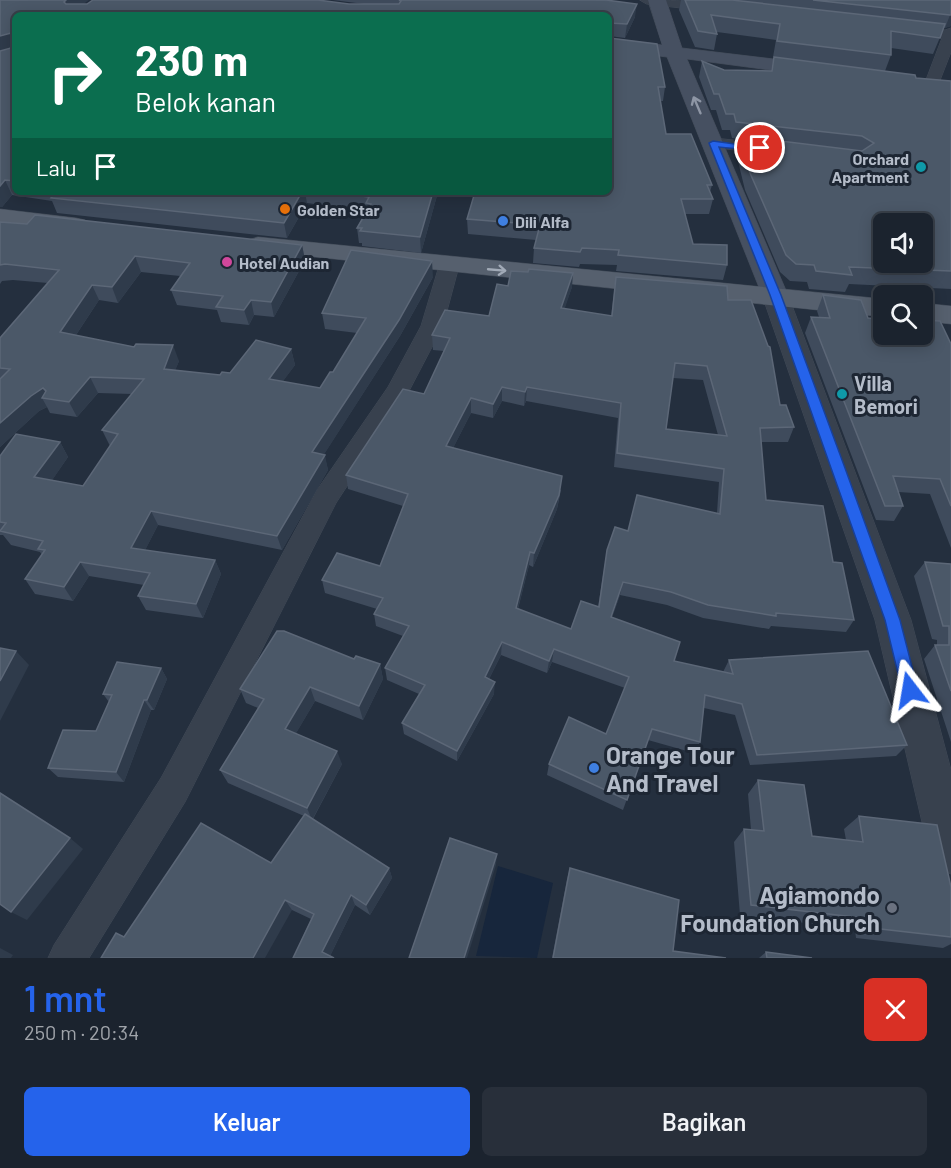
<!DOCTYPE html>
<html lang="id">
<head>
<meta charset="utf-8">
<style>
  body { margin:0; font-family:Barlow,sans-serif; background:#282f3a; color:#f1f3f6; height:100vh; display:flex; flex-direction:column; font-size:22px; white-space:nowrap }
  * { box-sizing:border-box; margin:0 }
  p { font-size:20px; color:#a0a4aa }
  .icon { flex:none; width:33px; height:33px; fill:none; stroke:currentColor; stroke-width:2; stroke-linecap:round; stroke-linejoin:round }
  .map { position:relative; height:958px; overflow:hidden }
  .drawer { display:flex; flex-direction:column; background:#1b232e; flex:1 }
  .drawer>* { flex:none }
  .hud { position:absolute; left:12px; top:12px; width:600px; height:183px; border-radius:9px; box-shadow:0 3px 15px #0003,0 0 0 2px #39404a; background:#0b6e4f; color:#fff; overflow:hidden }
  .buttons { position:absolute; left:873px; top:213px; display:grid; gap:12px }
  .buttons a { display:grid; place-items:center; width:60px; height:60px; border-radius:9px; background:#1b232e; box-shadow:0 3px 15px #0003,0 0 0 2px #39404a; font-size:30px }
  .pin { position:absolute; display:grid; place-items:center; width:51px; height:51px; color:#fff; margin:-26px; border:3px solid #fff; border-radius:50%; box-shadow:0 2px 6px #0007 }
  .me { position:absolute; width:66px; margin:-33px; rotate:346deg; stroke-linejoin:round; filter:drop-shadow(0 0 4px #0008) }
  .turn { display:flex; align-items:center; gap:21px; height:126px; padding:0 24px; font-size:27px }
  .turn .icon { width:78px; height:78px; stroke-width:2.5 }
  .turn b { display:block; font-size:42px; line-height:51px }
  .then { display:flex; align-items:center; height:57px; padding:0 24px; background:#0003; gap:12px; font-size:22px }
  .round { display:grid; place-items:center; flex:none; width:63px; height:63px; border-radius:9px; background:#282f3a }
  .headline { display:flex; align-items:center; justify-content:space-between; height:102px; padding:0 24px }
  h1 { font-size:36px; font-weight:600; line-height:45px; color:#2563eb }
  .action { display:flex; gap:12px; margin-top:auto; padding:12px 24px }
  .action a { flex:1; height:69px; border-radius:9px; background:#2563eb; color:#fff; font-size:24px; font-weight:600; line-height:69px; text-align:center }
  .action a+a { background:#282f3a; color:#f1f3f6 }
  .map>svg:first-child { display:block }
  .water { fill:#17263c }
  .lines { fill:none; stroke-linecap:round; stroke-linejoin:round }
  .minor-casing { stroke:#414a57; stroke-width:1 }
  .tertiary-casing { stroke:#414a57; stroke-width:1 }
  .secondary-casing { stroke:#414a57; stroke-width:1 }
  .primary-casing { stroke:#414a57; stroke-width:1 }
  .minor { fill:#38414e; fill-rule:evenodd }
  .tertiary { fill:#38414e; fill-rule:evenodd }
  .secondary { fill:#465061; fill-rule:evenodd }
  .primary { fill:#56606e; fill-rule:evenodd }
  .wall { fill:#3f4b5c; fill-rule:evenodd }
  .shaded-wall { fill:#2f3b4b }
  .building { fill:#4b5868; stroke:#5c6777; stroke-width:1.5; fill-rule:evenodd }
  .oneway { stroke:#8e96a5 }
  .oneway2 { stroke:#a1aab7 }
  .route { fill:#2563eb; stroke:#184099; stroke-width:1.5 }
  .culture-dot { fill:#0f9aa8; stroke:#1d2633; stroke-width:2 }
  .food-dot { fill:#e8710a; stroke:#1d2633; stroke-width:2 }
  .shop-dot { fill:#3f7fe0; stroke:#1d2633; stroke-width:2 }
  .hotel-dot { fill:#d1479c; stroke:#1d2633; stroke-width:2 }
  .worship-dot { fill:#6b7280; stroke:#1d2633; stroke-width:2 }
  .labels { text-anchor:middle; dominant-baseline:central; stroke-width:6; stroke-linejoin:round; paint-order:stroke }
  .far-poi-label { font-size:16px; font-weight:bold; fill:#b4bcc9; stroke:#1d2633; text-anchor:start }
  .poi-label { font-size:20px; font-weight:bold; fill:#b4bcc9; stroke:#1d2633; text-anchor:start }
  .near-poi-label { font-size:24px; font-weight:bold; fill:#b4bcc9; stroke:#1d2633; text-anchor:start }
</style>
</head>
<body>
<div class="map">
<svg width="951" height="958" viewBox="0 0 951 958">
  <rect width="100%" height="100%" fill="#242f3e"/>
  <polygon class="water" points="498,866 553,883 537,958 476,956"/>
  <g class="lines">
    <g class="minor-casing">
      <g id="minor">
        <path d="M640,0C658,0 710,0 722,8L715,12L647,4Z"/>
        <polygon points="907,26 945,30 951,28 951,52 937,88 927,88 924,85 942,38 902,33 900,30"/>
        <polygon points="713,138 773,144 782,149 773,154 707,147 705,143 707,139"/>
        <polygon points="449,260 456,262 459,266 443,326 409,391 336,503 185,802 89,958 48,958 54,945 161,778 317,490 388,387 421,326 439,266 442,262"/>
      </g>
    </g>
    <g class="tertiary-casing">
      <polygon id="tertiary" points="775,287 784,289 788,295 911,620 951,770 951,874 936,867 929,852 875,620 762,295 766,289"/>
    </g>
    <g class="secondary-casing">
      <polygon id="secondary" points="648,0 666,0 682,48 815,64 825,70 815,76 687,59 788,295 785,301 775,303 765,301 762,295 667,57 609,50 609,38 662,45"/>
    </g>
    <g class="primary-casing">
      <g id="primary">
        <polygon points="0,209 76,218 85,220 88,225 85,230 76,232 0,223"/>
        <polygon points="258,237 884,299 884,317 249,250 245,245 249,240"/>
        <polygon points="922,303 951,306 951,324 922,321"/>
      </g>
    </g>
    <use href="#minor" class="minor"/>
    <use href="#tertiary" class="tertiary"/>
    <use href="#secondary" class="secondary"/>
    <use href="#primary" class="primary"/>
  </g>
  <g class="wall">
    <polygon points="0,0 83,4 364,4 333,0 606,0 635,17 625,38 609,36 15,15 15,192 438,192 421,253 362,246 362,243 359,243 357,228 366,211 307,203 287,238 57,213 52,201 12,195 2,207"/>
    <polygon points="681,0 951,0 951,26 944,28 933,54 891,48 891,55 885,71 916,78 951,81 951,289 849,284 845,292 809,289 807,282 790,281 780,272 745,190 736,153 739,139 732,138 730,130 722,130 716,110 711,110 699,77 702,61 724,70 771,71 774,57 773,57 776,40 717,32 717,34 714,50 695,47 679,10"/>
    <polygon points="609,38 665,87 663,101 660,101 666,134 712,185 710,192 713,199 709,214 685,214 693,244 727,265 723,280 616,271 617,265 580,264 579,267 533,263 534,248 536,240 468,234 467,219 474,195 440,192 609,192"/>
    <polygon points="0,222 302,245 305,260 274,317 254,315 249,325 221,322 217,310 177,305 171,290 180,276 141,272 118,303 99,300 76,335 179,361 175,370 220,375 230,373 291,349 295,365 282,382 320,388 333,372 357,333 325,329 322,313 433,277 400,336 324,454 328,470 282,550 158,525 145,550 215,560 221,574 203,618 146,610 138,596 144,585 89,576 73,601 35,594 25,579 42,555 40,552 11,545 3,535 0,535 0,456 60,442 68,457 52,480 83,486 110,446 102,430 132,394 98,393 77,417 50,413 47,407 39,411 0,447 0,338 48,283 13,280 2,281 0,284"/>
    <path d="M616,277L728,300L780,405L794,427L788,442H761L766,500L833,562L854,620L846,632L771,626L769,629L703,618L667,605L620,595L612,617L674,661L723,672L729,660L907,745L896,756L750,765L735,715L704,708L700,742L694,753L648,740L623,810L547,775L549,764L606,734L625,688L552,662L547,673L501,655L489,679L494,694L457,761L404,734L402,723L419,694L387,680L385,668L403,636L376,626L374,614L377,609L325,593L322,580L380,566L403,506L348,489L346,475L424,394L444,351L433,350L432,335L489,316L508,286L572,287L564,309L611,316ZM673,378L703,380L718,435L666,429ZM502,401L524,406L526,401L618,418L614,467L719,482L717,513L628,531L607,550L598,607L571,629L518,609L529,565L533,567L557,509L561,490L453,448L471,413L493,418Z"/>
    <polygon points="823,295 868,318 951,344 951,548 930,494 898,492 903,506 894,521 876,520 805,333 811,317 819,317 817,311"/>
    <polygon points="925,562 951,564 951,742 924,659 935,645 937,645 937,640 932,639 914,576"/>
    <polygon points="354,659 380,664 383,679 363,720 315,701 296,733 342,764 313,819 389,868 392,878 370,915 355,905 330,956 293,958 311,919 292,910 124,937 271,863 304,816 228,783 220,770 258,708 246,703 240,689"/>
    <polygon points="161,668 167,679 154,710 151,710 124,782 58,777 48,768 96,731 109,702 103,694"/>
    <polygon points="758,780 812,836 846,840 844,829 859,816 951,937 951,944 943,948 856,938 855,929 740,915 734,842 744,829 751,830 748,794"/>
    <polygon points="570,868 673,951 726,958 552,958 567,879"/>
    <polygon points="766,952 812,958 759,958"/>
  </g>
  <g class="shaded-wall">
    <polygon points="66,0 89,0 69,15 64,2"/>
    <polygon points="637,4 635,17 625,38 627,24"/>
    <polygon points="950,15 951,15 951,26 945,28"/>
    <polygon points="11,33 15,47 0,52 0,36"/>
    <polygon points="5,180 12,195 2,207 0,207 0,186"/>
    <polygon points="302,192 305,192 307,203 287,238 284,223"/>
    <polygon points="433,192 438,192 421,253 420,237"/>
    <polygon points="302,245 305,260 274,317 271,302"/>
    <polygon points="135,256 141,272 118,303 112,287"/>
    <polygon points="432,261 433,277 400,336 316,467 312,452"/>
    <polygon points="573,273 572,287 560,323 561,308"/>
    <polygon points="92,285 99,300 68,347 60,332"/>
    <polygon points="251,300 254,315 249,325 244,310"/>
    <polygon points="173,345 179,361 170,384 164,369"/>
    <polygon points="291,349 295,365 273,395 269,379"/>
    <polygon points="90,377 98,393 77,417 69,402"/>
    <polygon points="502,387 502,401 493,418 493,404"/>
    <polygon points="527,387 526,401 524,406 525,392"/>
    <polygon points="43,388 49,399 42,398 47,407 39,411 0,447 0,423 31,396"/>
    <polygon points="471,398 471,413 447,460 446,446"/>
    <polygon points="60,442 68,457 44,492 34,477"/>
    <polygon points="325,455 328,470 282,550 277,536"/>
    <polygon points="562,476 557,509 533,567 534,553"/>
    <polygon points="151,511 158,525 139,562 131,548"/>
    <polygon points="530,552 529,565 515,620 516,608"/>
    <polygon points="215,560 221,574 203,618 196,604"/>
    <polygon points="80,562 89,576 73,601 64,587"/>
    <polygon points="623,582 620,595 608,630 611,617"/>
    <polygon points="502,642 501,655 484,689 485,677"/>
    <polygon points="554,649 552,662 547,673 549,661"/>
    <polygon points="16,651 29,665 0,721 0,681"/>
    <polygon points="380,664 383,679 363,720 359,706"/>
    <polygon points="161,668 167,679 154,710 147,700"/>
    <polygon points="495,682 494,694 457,761 457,751"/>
    <polygon points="310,687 315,701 291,742 285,729"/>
    <polygon points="144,700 151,710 124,782 116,772"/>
    <polygon points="337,751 342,764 312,820 307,808"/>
    <polygon points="70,838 83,849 27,920 11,912"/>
    <polygon points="497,854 496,865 467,958 464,958"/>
    <polygon points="389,868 392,878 370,915 366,905"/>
    <polygon points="351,895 355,905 329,958 322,952"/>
    <polygon points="285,900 292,910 265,958 253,958"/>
    <polygon points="0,948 13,955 11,958 0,958"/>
  </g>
  <g class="building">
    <polygon points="0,0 66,0 64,2 66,4 87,4 93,0 318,0 349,4 399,4 401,1 399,0 606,0 637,4 627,24 609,23 609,30 609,15 15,15 15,181 5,180 0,186 0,51 11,48 11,33 0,36"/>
    <polygon points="685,0 732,0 945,24 940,38 891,31 891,55 777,41 780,24 711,15 717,34 698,31"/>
    <polygon points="813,0 951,0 951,15 950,15"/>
    <polygon points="609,38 657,44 665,87 658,87 666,134 691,134 712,185 707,185 713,199 681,199 693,244 727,245 727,265 618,255 619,250 582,248 580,252 534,248 540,225 467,219 475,192 609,192"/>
    <path d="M774,57L915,75L916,78L951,81V271L849,267L852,275L816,271L814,265L796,264L786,255L750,173L740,136L862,151L874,143L862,136L736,122L734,114H726L719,94H714L702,61L724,70L772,71ZM884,224H922V262H884Z"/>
    <polygon points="56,192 302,192 284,223 51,198"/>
    <polygon points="332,192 433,192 420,237 360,231 362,228 357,228 371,204 366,203 369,197"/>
    <polygon points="35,215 302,245 271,302 251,300 244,310 216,307 223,296 171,290 190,263 135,256 112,287 92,285 60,332 134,347 136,344 173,345 164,369 220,375 222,372 230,373 256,340 291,349 269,379 320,388 330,372 333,372 366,318 322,313 351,250 432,261 399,320 312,452 325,455 277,536 151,511 131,548 215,560 196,604 138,596 150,573 80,562 64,587 25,579 45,550 38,549 43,541 0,531 6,523 0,522 0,456 16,434 60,442 34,477 83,486 118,434 102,430 144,379 90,377 69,402 42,398 46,391 43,388 31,396 0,423 0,379 10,369 0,368 0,338 59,270 5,264 0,265 0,222 27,224"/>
    <path d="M529,269L573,273L561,308L612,316L616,277L727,286L728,300H751L768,346L770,347L780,405H786L794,427L760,428L766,500L823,506L833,562L842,563L854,620L776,613V616L708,605L671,592L623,582L611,617L680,642L674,661L733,674L729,660L868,651L907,745L757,755L742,704L705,695L700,742L652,729L627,800L549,764L569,717L606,734L629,677L554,649L549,661L502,642L485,677L495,682L457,751L402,723L425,685L385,668L409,626L374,614L383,598L322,580L337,553L380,566L408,494L346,475L403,389L424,394L450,338L432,335L445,310L489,316L497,284L508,286L511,271L528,272ZM675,363L707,366L727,436L666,429ZM502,387L525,392L527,387L621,403L617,453L724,469L720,514L637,495L628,531L615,527L607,550L599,607L581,601L571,629L516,608L530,552L534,553L559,495L562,476L446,446L471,398L493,404Z"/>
    <polygon points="823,295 861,300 868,318 884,319 884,334 922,334 922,320 940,321 951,344 951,506 940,479 893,476 903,506 885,506 811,317 830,318"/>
    <polygon points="925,562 951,564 951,691 935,645 949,645 949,626 943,626"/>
    <polygon points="277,631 284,631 354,659 356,656 380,664 359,706 310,687 285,729 337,751 307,808 220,770 264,699 240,689"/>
    <polygon points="0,648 16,651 0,681"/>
    <polygon points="117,662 161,668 147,700 144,700 116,772 48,768 63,730 96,731 112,695 103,694"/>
    <polygon points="758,780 804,785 812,836 863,842 859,816 937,825 951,887 951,937 872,928 871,919 751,905 744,829 764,831"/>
    <polygon points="0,793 70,838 11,912 0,904"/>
    <polygon points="305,814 389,868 366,905 351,895 322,952 334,958 293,958 314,914 285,900 253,958 101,958 116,933 124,937 201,823 271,863"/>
    <polygon points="450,838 497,854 464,958 409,958"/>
    <polygon points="570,868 679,900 673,951 726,958 553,958"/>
    <polygon points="766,952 812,958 767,958"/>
  </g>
  <defs><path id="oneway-shaft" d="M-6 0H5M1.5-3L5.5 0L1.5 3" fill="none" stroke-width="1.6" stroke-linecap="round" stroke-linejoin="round" transform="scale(1.5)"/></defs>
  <use class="oneway" href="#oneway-shaft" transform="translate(697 105) rotate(-113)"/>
  <use class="oneway2" href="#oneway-shaft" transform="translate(497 270) rotate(5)"/>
  <polygon class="route" points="713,141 764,148 760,151 719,147 781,295 845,468 900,620 918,690 916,695 910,697 904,695 902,690 885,620 831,468 770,295 709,143"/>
  <g class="culture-dot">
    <circle cx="921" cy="167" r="6"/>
    <circle cx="842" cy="394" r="6"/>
  </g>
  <circle class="food-dot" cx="285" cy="209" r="6"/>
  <g class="shop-dot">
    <circle cx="503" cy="221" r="6"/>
    <circle cx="594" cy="768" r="6"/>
  </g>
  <circle class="hotel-dot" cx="227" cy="262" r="6"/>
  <circle class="worship-dot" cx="892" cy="908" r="6"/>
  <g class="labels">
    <g class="far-poi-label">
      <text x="909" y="158" text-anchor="end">Orchard<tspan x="909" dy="18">Apartment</tspan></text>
      <text x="297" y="209">Golden Star</text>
      <text x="515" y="221">Dili Alfa</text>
      <text x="239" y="262">Hotel Audian</text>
    </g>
    <g class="poi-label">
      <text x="854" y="383">Villa<tspan x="854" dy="23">Bemori</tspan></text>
    </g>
    <g class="near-poi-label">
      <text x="606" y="754">Orange Tour<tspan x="606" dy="28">And Travel</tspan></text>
      <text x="880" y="894" text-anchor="end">Agiamondo<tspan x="880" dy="28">Foundation Church</tspan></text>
    </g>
  </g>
</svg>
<div class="buttons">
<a><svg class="icon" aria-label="sound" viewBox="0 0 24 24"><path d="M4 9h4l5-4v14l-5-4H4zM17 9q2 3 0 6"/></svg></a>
<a><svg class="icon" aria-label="search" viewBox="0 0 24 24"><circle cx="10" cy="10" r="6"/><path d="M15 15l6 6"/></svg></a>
</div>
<div class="pin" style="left:760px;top:148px;background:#d93025"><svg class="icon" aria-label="arrive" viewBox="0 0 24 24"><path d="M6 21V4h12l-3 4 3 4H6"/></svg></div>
<svg class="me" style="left:910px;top:690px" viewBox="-20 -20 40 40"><path d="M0-17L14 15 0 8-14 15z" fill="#2563eb" stroke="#fff" stroke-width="4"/></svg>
<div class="hud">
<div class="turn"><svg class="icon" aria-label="right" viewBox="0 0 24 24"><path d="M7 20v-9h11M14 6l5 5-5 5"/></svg><div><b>230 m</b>Belok kanan</div></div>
<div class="then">Lalu<svg class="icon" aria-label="arrive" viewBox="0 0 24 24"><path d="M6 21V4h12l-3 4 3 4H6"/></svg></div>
</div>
</div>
<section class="drawer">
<div class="headline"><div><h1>1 mnt</h1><p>250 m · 20:34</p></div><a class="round" style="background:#d93025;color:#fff"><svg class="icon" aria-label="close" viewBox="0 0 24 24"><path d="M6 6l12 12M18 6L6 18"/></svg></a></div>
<div class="action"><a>Keluar</a><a>Bagikan</a></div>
</section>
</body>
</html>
